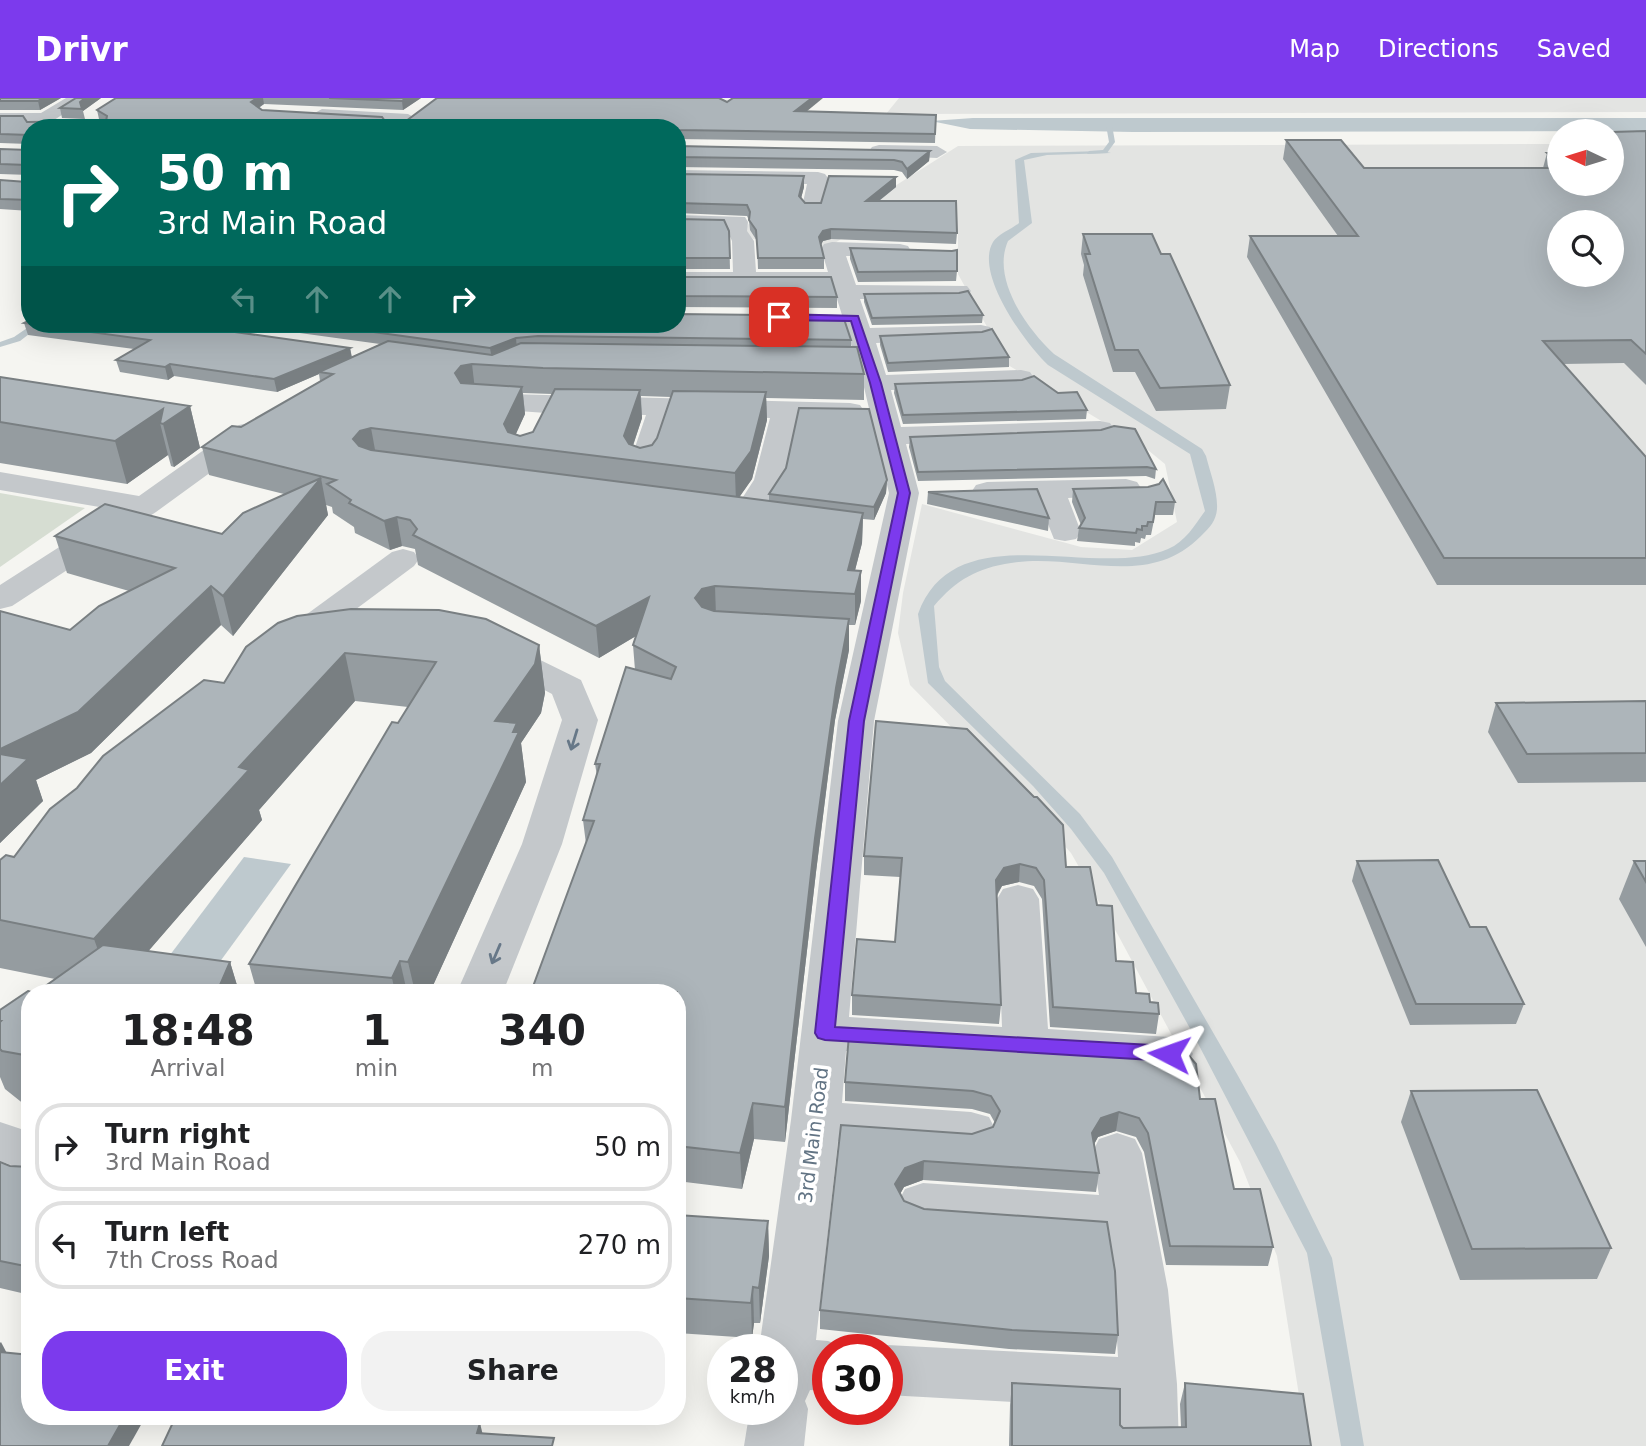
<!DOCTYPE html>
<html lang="en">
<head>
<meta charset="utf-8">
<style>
  body { margin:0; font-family:"DejaVu Sans",sans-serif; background:#f2f2f2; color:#202124; height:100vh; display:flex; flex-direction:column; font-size:26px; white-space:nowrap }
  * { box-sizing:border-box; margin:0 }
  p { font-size:23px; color:#757577 }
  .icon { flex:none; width:38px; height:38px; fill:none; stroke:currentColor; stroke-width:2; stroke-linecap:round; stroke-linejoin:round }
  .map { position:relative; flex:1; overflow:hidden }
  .drawer { position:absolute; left:21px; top:886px; width:665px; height:441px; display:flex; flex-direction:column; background:#fff; border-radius:28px; box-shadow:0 7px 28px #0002 }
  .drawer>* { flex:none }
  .guide { position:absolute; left:21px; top:21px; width:665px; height:214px; border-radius:28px; box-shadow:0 7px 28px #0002; background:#00695c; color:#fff; overflow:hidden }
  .needle { width:46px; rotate:274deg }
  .tools { position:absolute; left:1547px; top:21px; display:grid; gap:14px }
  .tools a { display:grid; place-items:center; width:77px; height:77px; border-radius:50%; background:#fff; box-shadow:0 7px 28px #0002; font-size:35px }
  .speed { position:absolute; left:707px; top:1236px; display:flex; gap:14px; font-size:35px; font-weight:700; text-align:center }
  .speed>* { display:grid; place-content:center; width:91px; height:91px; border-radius:50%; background:#fff; box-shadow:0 7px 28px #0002; line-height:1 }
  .speed small { font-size:18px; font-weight:400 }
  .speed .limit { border:10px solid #d22; background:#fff; color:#111 }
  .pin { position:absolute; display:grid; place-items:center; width:60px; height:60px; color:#fff; margin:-30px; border-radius:14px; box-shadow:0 4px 10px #0006 }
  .me { position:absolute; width:77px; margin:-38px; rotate:274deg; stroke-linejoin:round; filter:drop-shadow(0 0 5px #0008) }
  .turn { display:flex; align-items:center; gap:24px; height:147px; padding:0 21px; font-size:32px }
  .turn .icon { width:91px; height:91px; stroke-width:2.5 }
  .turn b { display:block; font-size:49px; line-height:60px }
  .lanes { display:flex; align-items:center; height:66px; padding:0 21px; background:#0003; justify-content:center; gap:35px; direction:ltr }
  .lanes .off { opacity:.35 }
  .eta { display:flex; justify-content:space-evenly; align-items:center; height:119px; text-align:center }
  .eta b { font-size:42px; font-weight:600; line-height:49px }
  .cta { display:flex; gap:14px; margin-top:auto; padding:14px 21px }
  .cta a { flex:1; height:80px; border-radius:28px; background:#7c3aed; color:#fff; font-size:28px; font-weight:600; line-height:80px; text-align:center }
  .cta a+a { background:#f2f2f2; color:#202124 }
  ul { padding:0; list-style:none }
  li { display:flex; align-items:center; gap:21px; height:88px; margin:0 14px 10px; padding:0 7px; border:4px solid #e0e0e0; border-radius:28px }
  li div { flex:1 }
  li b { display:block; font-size:26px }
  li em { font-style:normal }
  header { display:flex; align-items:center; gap:42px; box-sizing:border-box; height:98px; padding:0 35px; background:#7c3aed; color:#fff }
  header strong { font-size:33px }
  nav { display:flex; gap:38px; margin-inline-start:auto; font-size:24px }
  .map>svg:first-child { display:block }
  .built { fill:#e3e4e2; fill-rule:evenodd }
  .green { fill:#d6ddd2 }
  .water { fill:#bec9ce }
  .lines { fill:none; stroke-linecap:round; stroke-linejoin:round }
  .stream { fill:#bec9ce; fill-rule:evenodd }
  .street { fill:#c4c8cb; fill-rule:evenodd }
  .wall { fill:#959ca0; fill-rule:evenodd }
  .shaded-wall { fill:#797f82 }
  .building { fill:#adb5ba; stroke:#797f82; stroke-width:2; fill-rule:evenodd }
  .oneway { stroke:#677888 }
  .route { fill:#7c3aed; stroke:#51269a; stroke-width:2 }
  .labels { text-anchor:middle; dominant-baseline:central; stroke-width:7; stroke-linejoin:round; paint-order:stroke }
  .street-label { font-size:19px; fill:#627484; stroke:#fff }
</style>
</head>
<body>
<header>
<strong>Drivr</strong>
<nav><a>Map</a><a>Directions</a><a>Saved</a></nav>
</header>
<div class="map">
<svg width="1646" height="1348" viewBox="0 0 1646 1348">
  <rect width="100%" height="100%" fill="#f5f5f1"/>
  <g class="built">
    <polygon points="899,0 1646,0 1646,14 886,16"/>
    <path d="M1646,45V1348H1307L1277,1158L1240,1064L1118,837L1071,755L1025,704L910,587L898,535L903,495L922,406L1081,449L1132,452L1177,424L1165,366L1143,348L1008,267L958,176V134L856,131L829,149L753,141L744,133L751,122L857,112L958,48L1559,46V86H1612ZM1559,124H1612V177H1559Z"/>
  </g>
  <polygon class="green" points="0,395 85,410 0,469"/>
  <g class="water">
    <polygon points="973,20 1646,20 1646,33 1133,34 970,31 931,23"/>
    <path d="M1102,53L1111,55L1047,57L1024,62L1032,125L1008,143C991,181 1027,231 1054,256L1202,351L1206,358C1210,374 1218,394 1217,411C1216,423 1210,429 1201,438C1147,493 1077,454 1011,465C977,470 956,482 934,508L939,569L945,583L1080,716L1112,759L1237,976L1276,1046L1332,1160L1364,1348H1341L1307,1155L1192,934L1104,775L1071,731L1033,688L928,585L918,516C955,414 1095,483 1168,451C1185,444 1195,427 1205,413L1190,356L1048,267C1026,246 974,176 993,144C998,136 1012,131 1019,125L1015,62L1031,55Z"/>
    <polygon points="244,759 291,766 219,865 170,857"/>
  </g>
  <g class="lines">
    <g class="stream">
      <polygon points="1109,25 1112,27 1115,44 1107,55 1087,56 1089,53 1103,52 1109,44 1106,27"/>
      <polygon points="33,226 42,226 20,243 0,249 0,244 14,239"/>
    </g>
    <g class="street">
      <polygon points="66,0 88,0 51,24 0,25 0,15 41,15"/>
      <polygon points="322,11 408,16 417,21 408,26 316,20 313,16"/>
      <polygon points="879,47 937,48 947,54 937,60 872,57 869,53 872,49"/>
      <polygon points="677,72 818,74 825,76 828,80 819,113 805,113 802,109 807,86 677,84"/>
      <polygon points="677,117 745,119 748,124 747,133 754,143 756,174 828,174 821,151 824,146 832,144 900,146 908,148 911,153 908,158 846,158 856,187 967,188 971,193 967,198 959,200 860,201 870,230 981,227 990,229 993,234 990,239 981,241 876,245 886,277 1021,272 1030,274 1034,280 1030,286 1021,288 891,292 901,329 1100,323 1110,325 1114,331 1110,337 1100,339 906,346 919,395 874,623 849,919 1002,929 997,801 1003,791 1018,787 1033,791 1039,801 1048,931 1169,939 1186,944 1193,956 1186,968 1169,973 846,953 842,1005 971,1014 989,1019 996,1033 989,1047 971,1052 838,1043 816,1242 828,1243 849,1251 828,1251 828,1293 810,1292 805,1303 808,1311 804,1348 744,1348 750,1311 782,1311 782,1251 759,1251 791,1022 838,623 889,395 863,285 833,188 677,188 677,174 733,174 732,143 726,130 677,129"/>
      <polygon points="475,295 850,305 860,307 864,313 860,319 850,321 797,320 784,382 756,425 745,428 734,425 730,419 754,382 770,320 673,318 657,367 653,373 643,376 633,373 629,367 646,317 546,315 465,309 461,303 465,297"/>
      <polygon points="249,325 259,327 263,333 259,339 156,414 12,508 0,511 0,487 117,412 0,392 0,374 139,398 239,327"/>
      <polygon points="1126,381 1137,384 1141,390 1137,396 1068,400 1081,434 1076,441 1065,443 1054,441 1038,401 987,402 976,399 972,393 976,387 987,384"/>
      <polygon points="403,451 414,454 419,461 414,468 301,552 289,555 277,552 272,545 277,538 392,454"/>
      <polygon points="495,547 520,552 581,582 598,622 562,746 503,894 457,894 522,746 562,622 552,596 499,568 483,564 478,557 483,550"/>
      <polygon points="0,1024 30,1034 30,1074 0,1063"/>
      <polygon points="1117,1035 1135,1041 1142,1055 1168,1192 1177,1286 1179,1348 1119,1348 1119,1310 887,1297 887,1251 874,1251 887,1247 1118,1259 1114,1192 1106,1141 923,1127 905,1121 897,1106 905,1091 923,1085 1099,1097 1092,1055 1099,1041"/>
    </g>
  </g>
  <g class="wall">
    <polygon points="0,0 61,0 40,12 0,12"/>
    <polygon points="76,0 101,0 83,13 85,21 62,20 60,10"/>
    <polygon points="116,0 421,0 403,12 264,6 259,10 262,12 385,23 406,23 727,4 806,13 936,17 935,45 677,41 677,30 30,30 30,113 0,111 0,82 27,84 30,82 30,77 0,76 0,51 29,52 29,46 0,45 0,18 27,24 102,23 99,21 97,12"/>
    <polygon points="1646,33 1646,287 1624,265 1563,266 1646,359 1646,487 1437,487 1247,159 1250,138 1338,138 1283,61 1286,42 1364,70 1543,70 1547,55 1559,55 1559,86"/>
    <polygon points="677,48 930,53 929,63 907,81 902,74 894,72 677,69"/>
    <polygon points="677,76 804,89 801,100 805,105 821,105 896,79 896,89 879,103 957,135 956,146 831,141 823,143 821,147 824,160 824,171 758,171 757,143 750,132 749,122 747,118 677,115"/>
    <polygon points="677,121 729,133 730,171 677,171"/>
    <polygon points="1083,136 1161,156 1230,287 1226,311 1156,313 1135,274 1113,274 1083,177 1084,167 1081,156"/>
    <polygon points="850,150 957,173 956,183 858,184 850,161"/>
    <polygon points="677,179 837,199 837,210 677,209"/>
    <polygon points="864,196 983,217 982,225 872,227 864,204"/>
    <path d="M24,225L350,250L352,259L380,246L234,226H677L851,242V249L864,276V302L766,300L767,322L752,381L739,399L769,403V396L887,382L886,395L874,422L863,421L862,445L855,472L861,503L855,527H849V552L835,622L816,774L785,1044L754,1041L742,1091L677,1083V894L586,746L583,722L597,678L595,666L635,572L633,547L636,538L599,560L418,467L415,451L402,448L390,452L355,435L354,429L333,415L332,409L326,407L328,417L233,538L221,527L91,655L36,682L43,703L0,745V513L70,532L129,493L67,475L55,438L222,436L284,396L209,377L202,349L241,329L320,283L319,276L277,294L174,278L168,282L120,274L116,262L134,251L28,237ZM523,295L552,296L533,334L520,338L515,337L525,316ZM641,298L671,299L657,340L652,347L640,350L633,348L642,320Z"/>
    <polygon points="880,238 1009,259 1009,269 888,274 880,247"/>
    <polygon points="0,279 190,308 200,350 174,369 171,368 168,357 127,386 0,365"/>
    <polygon points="895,286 1058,295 1087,312 1086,321 903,326 894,295"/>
    <polygon points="1101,332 1156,371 1155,381 1146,378 918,383 909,349 910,339"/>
    <polygon points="1073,391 1175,404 1173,417 1155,417 1151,437 1146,437 1145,441 1141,440 1140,445 1135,444 1135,448 1077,443 1079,430 1081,427 1072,404"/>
    <polygon points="928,394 1049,420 1048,433 927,406"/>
    <polygon points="539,547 545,595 541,615 521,645 526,684 430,894 257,894 249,866 408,609 355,603 259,712 262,722 148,853 230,864 239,894 37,894 55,881 0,870 0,762 14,759 224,585 246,549"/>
    <polygon points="1646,603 1646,684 1518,685 1488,634 1496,605"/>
    <polygon points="876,623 1066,769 1097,807 1116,863 1136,895 1150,904 1159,916 1156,936 1050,929 1042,801 1034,788 1019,784 1002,788 997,798 1001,907 999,926 852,917 852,897 895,844 900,779 864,777 864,758"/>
    <polygon points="1357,763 1470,829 1524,906 1516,926 1410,927 1352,783"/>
    <polygon points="1634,763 1646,763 1646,849 1619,801"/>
    <polygon points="30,894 30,1007 25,1007 5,991 0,979 0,912"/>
    <polygon points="845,984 1200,1001 1234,1091 1273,1149 1268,1168 1166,1167 1144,1054 1136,1039 1116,1033 1098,1039 1094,1046 1099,1075 1096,1094 923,1082 904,1089 900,1096 904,1103 1118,1237 1115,1256 1009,1251 820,1231 820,1212 841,1027 972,1036 993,1029 995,1025 990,1016 972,1011 845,1003"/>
    <polygon points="1411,993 1611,1150 1597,1181 1460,1182 1401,1024"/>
    <polygon points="0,1064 10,1068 30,1069 30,1197 0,1190"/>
    <polygon points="677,1117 768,1123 769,1158 760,1225 754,1225 752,1240 677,1235"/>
    <polygon points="1012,1285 1120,1327 1123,1330 1181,1329 1180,1306 1185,1285 1311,1348 1009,1348 1010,1307"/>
  </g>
  <g class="shaded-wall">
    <polygon points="43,0 61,0 40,12 38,3"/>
    <polygon points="85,0 101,0 83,13 80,4"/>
    <polygon points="257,0 263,0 264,6 253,13 251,4"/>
    <polygon points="406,0 421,0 403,12 402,3"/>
    <polygon points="812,0 823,0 795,23 795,13"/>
    <polygon points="930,53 929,63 907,81 907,71"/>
    <polygon points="804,78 804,89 799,108 799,98"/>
    <polygon points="896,79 896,89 866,113 866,103"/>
    <polygon points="831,131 831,141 823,143 819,150 819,139 823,133"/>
    <polygon points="516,240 517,252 492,262 490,250"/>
    <polygon points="350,250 352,262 319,274 319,276 277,294 274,281"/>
    <polygon points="170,266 174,278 168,282 165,269"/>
    <polygon points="472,266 475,292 464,294 455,275 461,268"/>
    <polygon points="522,289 525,316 511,347 504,326"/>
    <polygon points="640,292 642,320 628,362 624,338"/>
    <polygon points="766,294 767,322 752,381 736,404 735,375"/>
    <polygon points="190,308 200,350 174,369 163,326 160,325 168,357 127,386 115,343 163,311"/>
    <polygon points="371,330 376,357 365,360 353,341 360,333"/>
    <polygon points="321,380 328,417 233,538 223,498"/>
    <polygon points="887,382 886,395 874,422 874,409"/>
    <polygon points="863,415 862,445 849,496 848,472"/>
    <polygon points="397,419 402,448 390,452 384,423"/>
    <polygon points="861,473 861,503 855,527 855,496"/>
    <polygon points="211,488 221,527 91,655 36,682 43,703 0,745 0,651"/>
    <polygon points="715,488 716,518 703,521 695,500 702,491"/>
    <polygon points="649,499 651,529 599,560 596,528"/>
    <polygon points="849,521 849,552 835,622 816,774 785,1044 785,1009 815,740 836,590"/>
    <polygon points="539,547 545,595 541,615 521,645 526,684 430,894 415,894 408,864 495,623"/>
    <polygon points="345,555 355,603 259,712 262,722 113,894 94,841 239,669"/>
    <polygon points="1020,766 1019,784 1002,788 994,801 996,782 1004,770"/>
    <polygon points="400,863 407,894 395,894 392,880"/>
    <polygon points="230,864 239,894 217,894"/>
    <polygon points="753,1005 754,1041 742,1091 740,1055"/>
    <polygon points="1119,1014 1116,1033 1098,1039 1090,1054 1092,1035 1101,1020"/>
    <polygon points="924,1063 923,1082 904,1089 895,1105 895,1086 905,1070"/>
    <polygon points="768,1123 769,1158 760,1225 759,1190"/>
    <polygon points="753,1189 754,1225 752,1240 751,1205"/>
    <polygon points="1,1244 12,1265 0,1264 0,1245"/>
    <polygon points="125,1318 146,1318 129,1348 108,1348"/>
    <polygon points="480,1325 485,1346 477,1335"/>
  </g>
  <g class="building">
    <polygon points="0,0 43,0 38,3 0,3"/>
    <polygon points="76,0 85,0 80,4 82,11 60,10"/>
    <polygon points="116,0 257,0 251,4 262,12 382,19 385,23 406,23 437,0 719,0 727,4 733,0 812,0 795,13 936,17 935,36 677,32 677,30 30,30 30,70 27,67 0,66 0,51 29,52 29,37 0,36 0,18 23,18 27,24 106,23 107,18 97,12"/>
    <polygon points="329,0 406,0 402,3"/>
    <path d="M1646,33V256L1631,242L1543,243L1646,359V460H1444L1250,138H1358L1286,42H1341L1364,70H1559V86H1612V34ZM1559,124H1612V177H1559Z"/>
    <polygon points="677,48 930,53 907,71 902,64 894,62 677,59"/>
    <polygon points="1547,55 1559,55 1559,66"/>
    <polygon points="30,70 30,102 0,101 0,82 27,84 30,82"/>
    <polygon points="677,76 804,78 799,98 805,105 821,105 829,78 896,79 866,103 956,103 957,135 831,131 823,133 819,139 824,160 758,160 756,132 749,122 750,114 747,107 677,105"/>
    <polygon points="677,121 724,122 729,133 730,160 677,160"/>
    <polygon points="1083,136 1152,136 1161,156 1170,156 1230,287 1160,290 1138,252 1115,252 1085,156 1090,156"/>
    <polygon points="850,150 952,153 957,152 957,173 858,174"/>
    <polygon points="677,179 831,179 837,199 677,198"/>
    <polygon points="968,193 983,217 872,220 864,196 959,195"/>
    <polygon points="677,216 843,218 851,242 538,238 516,240 490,250 315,226 677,226"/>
    <polygon points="30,222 30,226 178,226 350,250 274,281 170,266 165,269 116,262 150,242 24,225"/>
    <polygon points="992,231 1009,259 888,265 880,238 982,234"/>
    <polygon points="388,243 492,257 521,245 857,249 864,276 543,270 472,266 461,268 455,275 461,285 522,289 504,326 508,334 520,338 533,334 555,291 640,292 624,338 629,346 640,350 652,347 657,340 673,293 766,294 751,353 735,375 371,330 360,333 353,341 359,348 371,352 863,415 848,472 861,473 855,496 715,488 702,491 695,500 702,509 714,513 849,521 836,590 815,740 785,1009 753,1005 740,1055 677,1048 677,894 531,894 594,723 583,722 600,666 595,666 626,569 671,581 676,569 633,547 649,499 596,528 413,437 417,431 410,422 397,419 384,423 349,405 351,402 327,386 336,382 202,349 232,328 241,329 333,276 319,274"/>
    <polygon points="1034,278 1058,295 1077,294 1087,312 903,317 895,286 1022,282"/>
    <polygon points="0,279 190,308 163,326 160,325 163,311 115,343 0,324"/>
    <polygon points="799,310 869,311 887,382 874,409 769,396 786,370"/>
    <polygon points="1114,328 1135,331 1156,371 1147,369 918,374 910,339 1101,332"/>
    <polygon points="321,380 223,498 211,488 78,614 0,651 0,513 70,532 99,508 175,470 55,438 105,406 222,436 243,415"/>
    <polygon points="1163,381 1175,404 1156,404 1153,424 1148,424 1147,428 1142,428 1142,432 1137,431 1136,435 1079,430 1085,420 1073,391 1148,389 1159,386"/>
    <polygon points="1037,391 1049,420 928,394"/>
    <polygon points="351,511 439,512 486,521 539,547 535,566 495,623 517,625 513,634 519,634 408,864 400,863 392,880 249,866 392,624 398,625 436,564 345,555 239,669 249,672 94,841 0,822 0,762 6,757 14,759 50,711 77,690 103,658 204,582 224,585 246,549 278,525 297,518"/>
    <polygon points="1646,603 1646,655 1527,656 1496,605"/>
    <polygon points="876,623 967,631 1034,699 1037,699 1063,727 1066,769 1090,769 1097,807 1112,808 1116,863 1133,864 1136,895 1149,896 1150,904 1158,905 1159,916 1053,909 1044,782 1036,770 1020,766 1004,770 996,782 1001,907 852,897 857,841 895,844 902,760 864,758"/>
    <polygon points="0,656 28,661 0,687"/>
    <polygon points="1438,762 1470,829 1486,829 1524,906 1416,906 1357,763"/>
    <polygon points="1634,763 1646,763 1646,784"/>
    <polygon points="103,847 230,864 217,894 37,894"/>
    <polygon points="28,893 31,894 30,894 30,958 2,953 0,951 0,924 1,923 0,923 0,912"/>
    <polygon points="849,937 1172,957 1185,953 1196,966 1200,1001 1215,1001 1234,1091 1260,1091 1273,1149 1170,1148 1148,1035 1139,1020 1119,1014 1101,1020 1092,1035 1099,1075 924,1063 905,1070 895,1086 904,1103 924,1111 1107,1124 1115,1173 1118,1237 1012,1232 820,1212 841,1027 972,1036 993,1029 1000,1013 991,998 973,993 845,984"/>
    <polygon points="1537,992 1611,1150 1472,1151 1411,993"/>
    <polygon points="0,1064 10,1068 30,1069 30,1169 0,1163"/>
    <polygon points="677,1117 768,1123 759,1190 753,1189 751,1205 677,1200"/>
    <polygon points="0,1254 30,1257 30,1318 125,1318 108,1348 0,1348"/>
    <polygon points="1012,1285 1120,1291 1120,1327 1123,1330 1186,1329 1185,1285 1303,1296 1311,1348 1012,1348"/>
    <polygon points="176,1318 426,1318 480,1325 477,1335 554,1340 552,1348 162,1348"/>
  </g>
  <defs><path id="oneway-shaft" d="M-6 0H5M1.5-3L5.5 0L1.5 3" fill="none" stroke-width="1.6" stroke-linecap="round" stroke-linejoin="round" transform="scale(1.75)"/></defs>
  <g class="oneway">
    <use href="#oneway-shaft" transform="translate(574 642) rotate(107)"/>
    <use href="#oneway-shaft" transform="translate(496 856) rotate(113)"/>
  </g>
  <polygon class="route" points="779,216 858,218 881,285 910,395 864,623 835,929 1169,948 1176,950 1179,956 1176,961 1169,963 825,942 818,940 815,935 849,623 898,395 870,285 851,223 775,222 774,219"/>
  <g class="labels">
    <g class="street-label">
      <text transform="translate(813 1037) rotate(-83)">3rd Main Road</text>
    </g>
  </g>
</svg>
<div class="tools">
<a><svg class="needle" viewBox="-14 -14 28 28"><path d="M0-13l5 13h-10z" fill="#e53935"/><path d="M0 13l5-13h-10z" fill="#757577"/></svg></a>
<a><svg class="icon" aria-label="search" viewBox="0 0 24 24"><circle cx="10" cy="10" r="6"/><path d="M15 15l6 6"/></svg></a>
</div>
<div class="speed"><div>28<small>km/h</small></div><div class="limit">30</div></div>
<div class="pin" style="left:779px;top:219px;background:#d93025"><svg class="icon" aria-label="arrive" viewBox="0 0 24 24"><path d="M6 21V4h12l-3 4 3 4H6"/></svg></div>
<svg class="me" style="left:1169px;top:956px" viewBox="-20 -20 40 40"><path d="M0-17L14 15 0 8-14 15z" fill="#7c3aed" stroke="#fff" stroke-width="4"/></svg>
<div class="guide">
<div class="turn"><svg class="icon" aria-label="right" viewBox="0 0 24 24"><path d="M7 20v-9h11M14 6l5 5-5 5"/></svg><div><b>50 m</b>3rd Main Road</div></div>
<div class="lanes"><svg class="icon off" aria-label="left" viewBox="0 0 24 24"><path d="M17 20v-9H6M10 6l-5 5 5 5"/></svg><svg class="icon off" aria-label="ahead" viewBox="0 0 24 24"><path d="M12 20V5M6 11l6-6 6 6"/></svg><svg class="icon off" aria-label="ahead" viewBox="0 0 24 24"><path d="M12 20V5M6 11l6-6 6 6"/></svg><svg class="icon" aria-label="right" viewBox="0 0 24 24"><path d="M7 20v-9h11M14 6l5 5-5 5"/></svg></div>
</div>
<section class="drawer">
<div class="eta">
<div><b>18:48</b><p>Arrival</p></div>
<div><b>1</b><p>min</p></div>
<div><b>340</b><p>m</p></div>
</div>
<ul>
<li><svg class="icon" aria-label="right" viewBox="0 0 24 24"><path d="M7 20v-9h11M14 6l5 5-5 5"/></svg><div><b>Turn right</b><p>3rd Main Road</p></div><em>50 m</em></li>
<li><svg class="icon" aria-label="left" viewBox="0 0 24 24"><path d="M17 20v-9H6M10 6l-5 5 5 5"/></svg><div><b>Turn left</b><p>7th Cross Road</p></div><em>270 m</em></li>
</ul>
<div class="cta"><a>Exit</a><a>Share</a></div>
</section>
</div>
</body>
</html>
